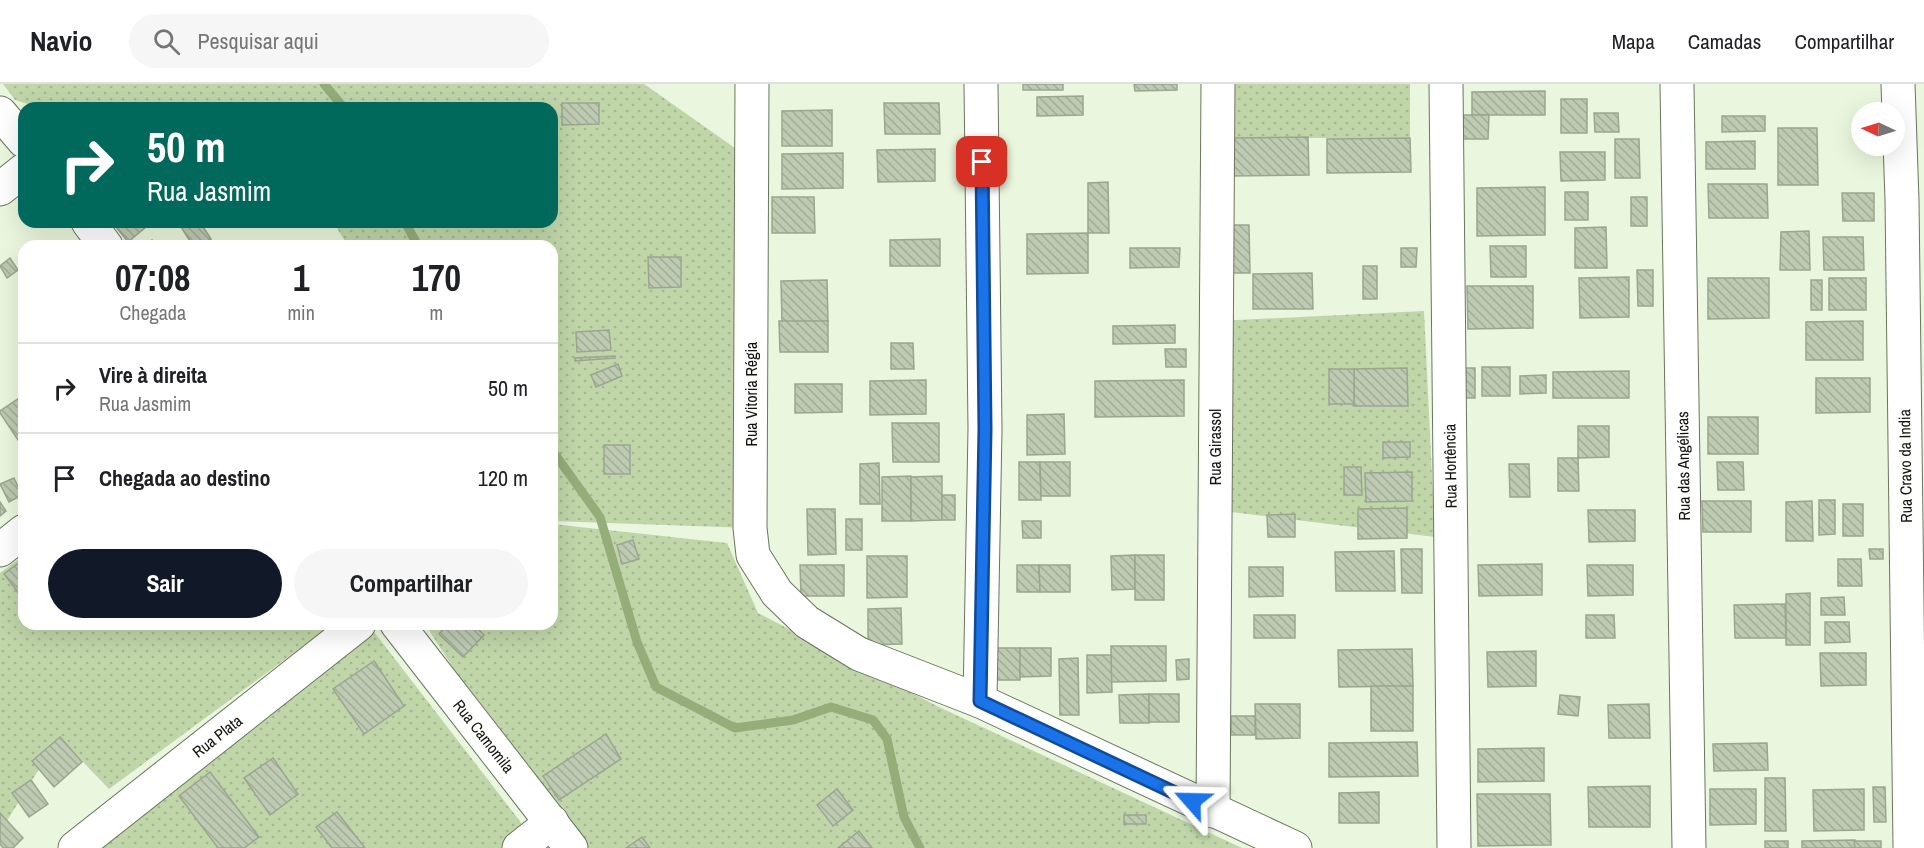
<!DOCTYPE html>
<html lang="pt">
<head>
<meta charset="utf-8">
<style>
  body { margin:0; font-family:"Archivo Narrow",sans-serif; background:#f6f6f6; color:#202124; height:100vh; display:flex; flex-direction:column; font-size:22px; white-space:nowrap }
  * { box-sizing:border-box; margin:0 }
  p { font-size:20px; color:#757577 }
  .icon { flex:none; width:33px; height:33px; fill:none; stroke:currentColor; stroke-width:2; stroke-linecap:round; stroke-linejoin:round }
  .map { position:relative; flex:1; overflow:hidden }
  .sheet { position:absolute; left:18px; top:156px; width:540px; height:390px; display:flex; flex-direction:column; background:#fff; border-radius:18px; box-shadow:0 6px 24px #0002 }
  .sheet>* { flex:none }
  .hud { position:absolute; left:18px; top:18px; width:540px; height:126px; border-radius:18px; box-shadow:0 6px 24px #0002; background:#00695c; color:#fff; overflow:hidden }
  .needle { width:39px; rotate:274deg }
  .controls { position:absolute; left:1851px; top:18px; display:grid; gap:12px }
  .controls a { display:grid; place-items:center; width:54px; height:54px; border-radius:50%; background:#fff; box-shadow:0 6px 24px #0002; font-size:30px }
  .pin { position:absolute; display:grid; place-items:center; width:51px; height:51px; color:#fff; margin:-26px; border-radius:12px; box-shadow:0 3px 9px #0006 }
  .me { position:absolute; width:66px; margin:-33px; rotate:295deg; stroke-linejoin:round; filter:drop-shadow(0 0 4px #0008) }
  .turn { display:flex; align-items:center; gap:21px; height:126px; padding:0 30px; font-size:27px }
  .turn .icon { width:78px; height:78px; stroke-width:2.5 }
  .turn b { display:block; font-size:42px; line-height:51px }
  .eta { display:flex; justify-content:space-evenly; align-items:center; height:102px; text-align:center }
  .eta b { font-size:36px; font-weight:800; line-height:42px }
  .button { display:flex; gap:12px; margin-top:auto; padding:12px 30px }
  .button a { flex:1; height:69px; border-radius:36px; background:#111827; color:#fff; font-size:24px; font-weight:800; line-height:69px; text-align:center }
  .button a+a { background:#f6f6f6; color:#202124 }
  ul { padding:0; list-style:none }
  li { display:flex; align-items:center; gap:18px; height:90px; padding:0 30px; border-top:2px solid #e0e0e0 }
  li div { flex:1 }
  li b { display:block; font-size:22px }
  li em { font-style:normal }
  header { display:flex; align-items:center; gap:36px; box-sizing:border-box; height:84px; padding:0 30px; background:#fff; border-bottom:2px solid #e0e0e0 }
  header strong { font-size:28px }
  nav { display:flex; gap:33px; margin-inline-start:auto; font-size:21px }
  .search { width:420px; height:54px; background:#f6f6f6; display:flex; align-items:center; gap:15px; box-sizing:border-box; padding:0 21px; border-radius:33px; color:#757577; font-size:22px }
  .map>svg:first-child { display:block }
  .grass { fill:url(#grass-dots) }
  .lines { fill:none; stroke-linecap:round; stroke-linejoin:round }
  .stream { stroke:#94ad79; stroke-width:9 }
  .building { fill:url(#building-back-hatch); stroke:#9ba68f; stroke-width:1.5 }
  .minor-casing { stroke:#6a755f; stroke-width:35 }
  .minor { stroke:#fff; stroke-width:33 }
  .route-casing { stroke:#114b97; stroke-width:15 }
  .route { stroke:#1a73e8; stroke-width:10 }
  .labels { text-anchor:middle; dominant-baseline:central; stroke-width:4.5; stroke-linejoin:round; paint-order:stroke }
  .street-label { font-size:16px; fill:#10140c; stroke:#fefefe }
</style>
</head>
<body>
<header>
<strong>Navio</strong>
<div class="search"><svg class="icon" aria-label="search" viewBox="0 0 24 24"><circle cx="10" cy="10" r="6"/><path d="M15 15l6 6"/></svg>Pesquisar aqui</div>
<nav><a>Mapa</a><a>Camadas</a><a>Compartilhar</a></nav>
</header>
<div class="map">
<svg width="1924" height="764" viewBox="0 0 1924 764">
  <defs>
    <pattern id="grass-dots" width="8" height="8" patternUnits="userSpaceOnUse" patternTransform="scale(1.5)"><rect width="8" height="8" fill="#c0d6a9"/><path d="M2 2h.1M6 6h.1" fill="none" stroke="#a4b790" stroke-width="1.8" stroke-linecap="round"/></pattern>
    <pattern id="building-back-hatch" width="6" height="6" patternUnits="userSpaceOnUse" patternTransform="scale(1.5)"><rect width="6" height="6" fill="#becab2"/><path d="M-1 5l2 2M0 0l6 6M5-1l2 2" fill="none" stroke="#a2ad98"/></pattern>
  </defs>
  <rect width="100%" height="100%" fill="#eaf6dd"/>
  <g class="grass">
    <polygon points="3,0 644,0 752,76 750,444 552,437 552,162 348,162 333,138 552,138 552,24 40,24 15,16"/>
    <polygon points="1232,0 1410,0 1410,54 1233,54"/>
    <polygon points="1424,227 1435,453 1215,426 1216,237"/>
    <polygon points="552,440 727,459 758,529 939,623 1242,764 568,764 425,540 552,540"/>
    <polygon points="24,471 24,540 333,540 109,705 59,653 0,748 0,489"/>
    <polygon points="368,540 519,736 538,764 101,764"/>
  </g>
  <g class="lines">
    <g class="stream">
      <polyline points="324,0 344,24"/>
      <polyline points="405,138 418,162"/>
      <polyline points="552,366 600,433 637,558 656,603 735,644 793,636 831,623 873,636 887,655 904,733 920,764"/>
    </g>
  </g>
  <g class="building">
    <rect x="1023" y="0" width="40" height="6"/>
    <polygon points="1134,0 1177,0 1177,6 1135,7"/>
    <polygon points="1545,7 1545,31 1472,31 1472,8"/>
    <polygon points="1083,12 1083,31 1037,32 1037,13"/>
    <rect x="1561" y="15" width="26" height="34"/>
    <polygon points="562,19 599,19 599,40 562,41"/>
    <polygon points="884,19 939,19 940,50 885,50"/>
    <polygon points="832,26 832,62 782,62 782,27"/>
    <polygon points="1594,29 1618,29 1619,48 1595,48"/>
    <polygon points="1453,31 1489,31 1488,55 1452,55"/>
    <polygon points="1722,32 1765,32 1765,47 1722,48"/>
    <polygon points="1778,44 1817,44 1818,101 1778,101"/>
    <polygon points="1308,53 1309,91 1231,92 1231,54"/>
    <polygon points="1410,54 1411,88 1327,89 1327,55"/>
    <polygon points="1615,55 1639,55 1640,94 1615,94"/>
    <polygon points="1755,57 1755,85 1706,85 1706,58"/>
    <polygon points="935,65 935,97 878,98 877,66"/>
    <polygon points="1560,68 1605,68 1605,96 1561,97"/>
    <polygon points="843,69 843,104 782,105 782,70"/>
    <polygon points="1108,98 1109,149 1088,149 1088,99"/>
    <polygon points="1708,100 1767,100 1768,134 1709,134"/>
    <polygon points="1545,103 1545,151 1477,152 1477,104"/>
    <rect x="1565" y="108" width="23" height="28"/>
    <polygon points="1842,109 1874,109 1874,137 1843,137"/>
    <polygon points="772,113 814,113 815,149 772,149"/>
    <rect x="1631" y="113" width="16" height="29"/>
    <polygon points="112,138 152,138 128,158"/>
    <polygon points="178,138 200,138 211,155 199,162 193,162"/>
    <polygon points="1229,141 1249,141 1250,189 1229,189"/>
    <polygon points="1606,143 1607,184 1575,184 1575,144"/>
    <polygon points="1809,147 1810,186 1780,186 1781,148"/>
    <polygon points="1088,149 1088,189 1027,190 1027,150"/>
    <polygon points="1823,153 1863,153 1864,186 1824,186"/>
    <polygon points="940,155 940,182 890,182 890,156"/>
    <polygon points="152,156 157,162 143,162"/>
    <polygon points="1490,162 1526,162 1526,193 1491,193"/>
    <polygon points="1130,164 1180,164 1179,183 1130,184"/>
    <polygon points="1401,164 1417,164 1416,183 1401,183"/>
    <polygon points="648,173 681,173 681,203 649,204"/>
    <polygon points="10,174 18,186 7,194 0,182"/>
    <rect x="1363" y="182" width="14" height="33"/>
    <polygon points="1637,186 1653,186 1653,222 1638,222"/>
    <polygon points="1312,189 1313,225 1253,225 1253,190"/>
    <polygon points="1629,193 1629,233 1580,234 1579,194"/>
    <polygon points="1708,194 1769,194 1769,234 1708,235"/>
    <rect x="1829" y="194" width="37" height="32"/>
    <polygon points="827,196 828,237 782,238 781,197"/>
    <rect x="1811" y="196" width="11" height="30"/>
    <polygon points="1467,202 1533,202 1533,244 1468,245"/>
    <polygon points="779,237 828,237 828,268 780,268"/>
    <polygon points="1863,237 1863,276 1806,276 1806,238"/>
    <polygon points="1175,241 1175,259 1113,260 1113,242"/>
    <polygon points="609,246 611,266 577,268 576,248"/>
    <polygon points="891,259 913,259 914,285 891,285"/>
    <polygon points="1165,265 1186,265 1186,283 1166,283"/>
    <polygon points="615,272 615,274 575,277 575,274"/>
    <polygon points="618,280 622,292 596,303 591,291"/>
    <rect x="1482" y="283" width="28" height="29"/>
    <polygon points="1407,284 1408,322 1354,322 1354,285"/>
    <rect x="1460" y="284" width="15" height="30"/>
    <rect x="1329" y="285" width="25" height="35"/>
    <polygon points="1629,287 1629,314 1553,314 1553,288"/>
    <polygon points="1546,291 1546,309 1520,310 1520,292"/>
    <polygon points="1816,294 1870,294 1870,328 1816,329"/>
    <polygon points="926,296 926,330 870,331 870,297"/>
    <polygon points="1184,296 1184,332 1095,333 1095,297"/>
    <polygon points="795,300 842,300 842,328 795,329"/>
    <polygon points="24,311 24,365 0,329 0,327"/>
    <polygon points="1064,330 1065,370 1027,371 1027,331"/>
    <rect x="1708" y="333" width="50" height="37"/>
    <polygon points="892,339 939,339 939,378 893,378"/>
    <polygon points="1578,342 1609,342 1609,373 1578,374"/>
    <polygon points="1383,358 1410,358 1410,373 1383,374"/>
    <rect x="604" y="361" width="26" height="29"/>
    <polygon points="1558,374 1578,374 1579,407 1558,407"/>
    <polygon points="1019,378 1040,378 1041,416 1019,416"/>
    <polygon points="1040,378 1070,378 1070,412 1041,412"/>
    <polygon points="1717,378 1743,378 1744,406 1718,406"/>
    <polygon points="879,379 880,420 860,420 860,380"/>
    <polygon points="1509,380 1529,380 1530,413 1510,413"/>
    <polygon points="1344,383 1361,383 1362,411 1344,411"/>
    <polygon points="1412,388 1412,417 1366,418 1365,389"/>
    <polygon points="911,392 911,437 882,437 882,393"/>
    <polygon points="942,392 942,436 911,437 911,393"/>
    <polygon points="14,394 22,411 9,418 0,400"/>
    <rect x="942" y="411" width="13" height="25"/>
    <polygon points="1819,416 1835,416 1835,450 1819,451"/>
    <polygon points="1702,417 1751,417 1751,448 1703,448"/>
    <polygon points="1812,417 1813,457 1786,457 1786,418"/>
    <polygon points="0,418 6,427 0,432"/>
    <rect x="1843" y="420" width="20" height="32"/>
    <polygon points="1407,424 1407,454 1358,455 1358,425"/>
    <polygon points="807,425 835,425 836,470 808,471"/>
    <polygon points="1588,426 1635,426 1635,457 1589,458"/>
    <polygon points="1295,430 1295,453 1268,453 1267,431"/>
    <rect x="846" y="435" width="16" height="31"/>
    <polygon points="1022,437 1041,437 1041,454 1023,454"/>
    <polygon points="633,456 639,475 622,480 617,461"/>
    <polygon points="1401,465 1422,465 1422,509 1402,509"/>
    <polygon points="1869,465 1883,465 1883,475 1870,475"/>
    <polygon points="1394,467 1395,507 1336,507 1335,468"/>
    <polygon points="1135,471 1135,505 1112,506 1111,472"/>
    <rect x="1135" y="471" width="29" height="45"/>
    <polygon points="867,472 907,472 907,513 867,514"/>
    <polygon points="24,475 24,516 4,490"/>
    <polygon points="1838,475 1861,475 1862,502 1838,502"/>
    <polygon points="1542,480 1542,511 1479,512 1478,481"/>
    <polygon points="800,481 844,481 844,512 801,512"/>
    <polygon points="1017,481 1039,481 1040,508 1017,508"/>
    <polygon points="1039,481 1070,481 1070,508 1040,508"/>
    <polygon points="1587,481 1633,481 1633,511 1588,512"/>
    <polygon points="1249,483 1283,483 1283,512 1249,513"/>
    <polygon points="1810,509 1810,561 1786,561 1786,510"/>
    <polygon points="1844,513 1845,531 1821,531 1821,514"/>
    <polygon points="1785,520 1786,554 1735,554 1734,521"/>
    <polygon points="901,524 902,560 868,561 868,525"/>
    <rect x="1254" y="531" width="41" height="23"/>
    <polygon points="1586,531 1614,531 1615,554 1586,554"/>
    <polygon points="1825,538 1849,538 1850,558 1825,559"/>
    <polygon points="448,540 473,540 484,551 463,573 439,550"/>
    <polygon points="1111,562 1166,562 1166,597 1111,598"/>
    <rect x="995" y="564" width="25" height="32"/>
    <polygon points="1020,564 1051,564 1051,592 1020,593"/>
    <polygon points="1412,565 1413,602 1339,603 1338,566"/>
    <polygon points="1536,567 1536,602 1488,603 1487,568"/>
    <polygon points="1820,569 1866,569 1866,601 1821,602"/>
    <polygon points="1087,571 1111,571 1112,608 1087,609"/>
    <polygon points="1078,574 1079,631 1060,631 1059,575"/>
    <polygon points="1189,575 1189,595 1177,596 1176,576"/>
    <polygon points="374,577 404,622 364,650 333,605"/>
    <rect x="1371" y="602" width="42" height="45"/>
    <polygon points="1149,610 1149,639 1120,639 1119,611"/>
    <rect x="1149" y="610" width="30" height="28"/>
    <polygon points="1560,611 1580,613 1578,632 1558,630"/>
    <polygon points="1255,620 1300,620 1300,654 1256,655"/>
    <polygon points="1649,620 1650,654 1609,654 1608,621"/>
    <rect x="1231" y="632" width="24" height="19"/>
    <polygon points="606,650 621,675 559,716 543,692"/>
    <polygon points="60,653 82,678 54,703 32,677"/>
    <polygon points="1417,658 1418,692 1329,693 1329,659"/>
    <polygon points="1767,659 1768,686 1714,687 1713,660"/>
    <polygon points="1544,664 1544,697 1478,698 1478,665"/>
    <polygon points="273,674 298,710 270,731 244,694"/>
    <polygon points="210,688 259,753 244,764 218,764 179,712"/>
    <polygon points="1765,694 1785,694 1786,747 1765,747"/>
    <polygon points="31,696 48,720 29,733 12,709"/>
    <polygon points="1650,702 1650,743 1589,743 1588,703"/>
    <polygon points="1873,703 1885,703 1886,738 1874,738"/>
    <polygon points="837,705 853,726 833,742 817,721"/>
    <polygon points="1710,705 1756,705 1756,740 1710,741"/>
    <polygon points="1864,705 1864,746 1814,747 1813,706"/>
    <polygon points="1379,708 1379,739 1339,739 1339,709"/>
    <polygon points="1477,710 1550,710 1551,761 1478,762"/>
    <polygon points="337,728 365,764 332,764 316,743"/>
    <polygon points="0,729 23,754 13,764 3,764 0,760"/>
    <rect x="1124" y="731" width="22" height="9"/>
    <polygon points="859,747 872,764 838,764"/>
    <polygon points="642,753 650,764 626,764"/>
    <polygon points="1855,756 1855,764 1802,764 1802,757"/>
    <rect x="1765" y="757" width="23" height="7"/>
    <polygon points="1854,757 1881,757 1881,764 1855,764"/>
  </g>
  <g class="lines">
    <g class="minor-casing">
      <g id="minor">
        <polyline points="752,0 750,444 753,471 777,509 807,538 859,570 980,617 1295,764"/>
        <polyline points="1446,0 1454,764"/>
        <polyline points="1677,0 1689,764"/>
        <polyline points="1898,0 1902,116 1910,764"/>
        <polyline points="0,29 24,57"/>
        <polyline points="0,105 24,86"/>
        <polyline points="88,138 106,162"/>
        <polyline points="0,466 24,447"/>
        <polyline points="397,540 571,764"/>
        <polyline points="980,617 985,345 981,0"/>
        <polyline points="1213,727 1218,0"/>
        <polyline points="75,764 359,540"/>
        <polyline points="519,764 552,738"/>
      </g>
    </g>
    <use href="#minor" class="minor"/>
  </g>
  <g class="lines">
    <g class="route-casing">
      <polyline id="route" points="982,78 985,345 980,617 1192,717"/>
    </g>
    <use href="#route" class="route"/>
  </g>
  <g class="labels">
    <g class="street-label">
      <text transform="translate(751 310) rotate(-90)">Rua Vitoria Régia</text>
      <text transform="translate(1215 363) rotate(-90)">Rua Girassol</text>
      <text transform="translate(1450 382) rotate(-91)">Rua Hortência</text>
      <text transform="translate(1683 382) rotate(-91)">Rua das Angélicas</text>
      <text transform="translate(1905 382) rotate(-91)">Rua Cravo da India</text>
      <text transform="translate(217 652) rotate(-38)">Rua Plata</text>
      <text transform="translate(484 652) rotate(52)">Rua Camomila</text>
    </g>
  </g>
</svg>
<div class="controls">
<a><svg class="needle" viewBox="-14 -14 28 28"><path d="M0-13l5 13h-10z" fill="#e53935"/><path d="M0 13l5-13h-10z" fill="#757577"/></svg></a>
</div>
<div class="pin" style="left:982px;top:78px;background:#d93025"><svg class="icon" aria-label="arrive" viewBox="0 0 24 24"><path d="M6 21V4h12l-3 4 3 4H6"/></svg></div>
<svg class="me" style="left:1192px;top:717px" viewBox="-20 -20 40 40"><path d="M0-17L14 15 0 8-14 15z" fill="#1a73e8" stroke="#fff" stroke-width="4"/></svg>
<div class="hud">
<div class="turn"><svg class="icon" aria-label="right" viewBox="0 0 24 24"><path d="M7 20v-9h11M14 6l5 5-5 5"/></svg><div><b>50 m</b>Rua Jasmim</div></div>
</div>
<section class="sheet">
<div class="eta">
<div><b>07:08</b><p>Chegada</p></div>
<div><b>1</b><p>min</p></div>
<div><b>170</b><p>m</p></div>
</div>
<ul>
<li><svg class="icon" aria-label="right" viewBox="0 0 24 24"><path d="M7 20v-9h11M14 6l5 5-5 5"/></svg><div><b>Vire à direita</b><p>Rua Jasmim</p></div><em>50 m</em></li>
<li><svg class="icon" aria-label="arrive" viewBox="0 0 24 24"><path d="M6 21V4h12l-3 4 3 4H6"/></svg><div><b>Chegada ao destino</b></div><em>120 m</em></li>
</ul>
<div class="button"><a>Sair</a><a>Compartilhar</a></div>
</section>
</div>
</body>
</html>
